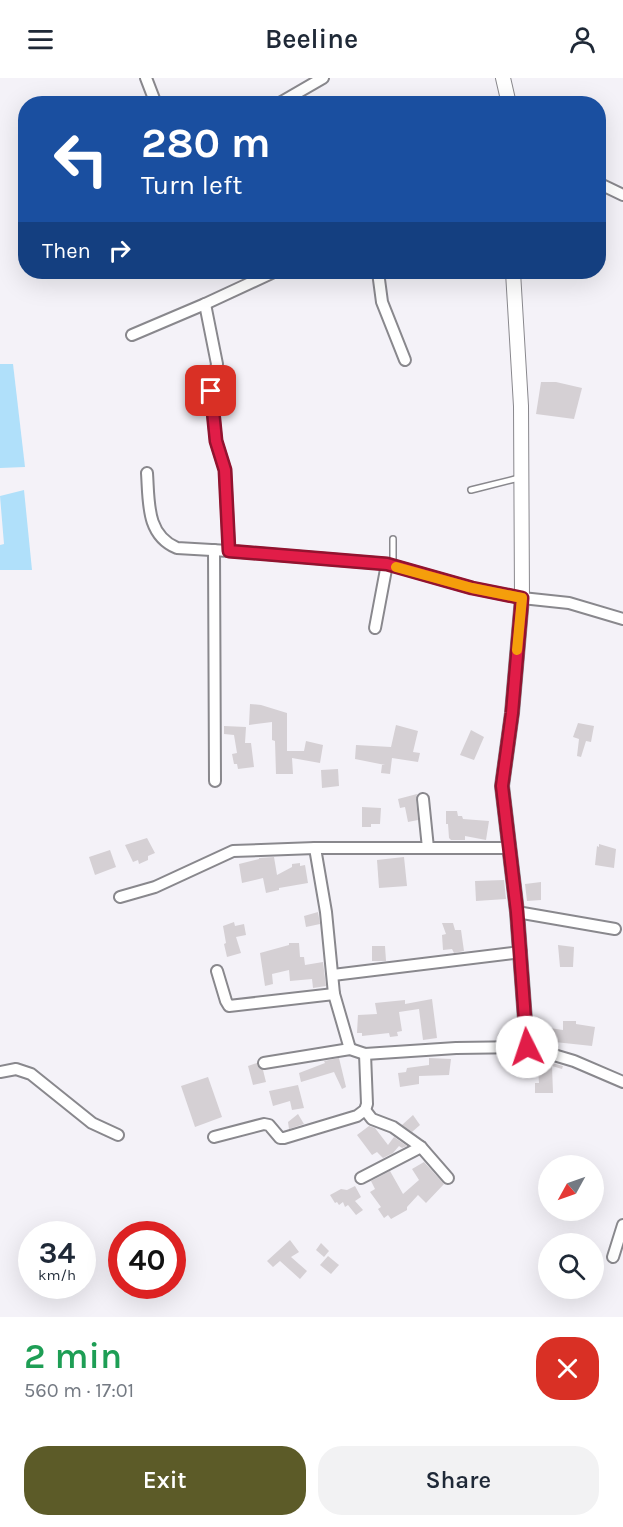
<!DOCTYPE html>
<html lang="en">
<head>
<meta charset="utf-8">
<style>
  body { margin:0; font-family:Karla,sans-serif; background:#f2f2f3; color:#1f2937; height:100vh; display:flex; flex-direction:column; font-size:22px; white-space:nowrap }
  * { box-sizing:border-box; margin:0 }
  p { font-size:20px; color:#747a83 }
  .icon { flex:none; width:33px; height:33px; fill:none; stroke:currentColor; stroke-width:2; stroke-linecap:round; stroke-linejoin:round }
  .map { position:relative; height:1239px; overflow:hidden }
  .panel { display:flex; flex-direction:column; background:#fff; flex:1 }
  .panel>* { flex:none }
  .banner { position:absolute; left:18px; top:18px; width:588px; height:183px; border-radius:24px; box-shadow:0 6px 24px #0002; background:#1a4fa0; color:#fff; overflow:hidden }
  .needle { width:39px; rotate:230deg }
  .buttons { position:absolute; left:538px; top:1077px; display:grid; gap:12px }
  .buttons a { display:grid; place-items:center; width:66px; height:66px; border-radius:50%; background:#fff; box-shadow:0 6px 24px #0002; font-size:30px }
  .speed { position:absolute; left:18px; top:1143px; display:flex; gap:12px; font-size:30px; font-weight:700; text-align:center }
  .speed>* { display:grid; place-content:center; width:78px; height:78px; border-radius:50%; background:#fff; box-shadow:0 6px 24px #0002; line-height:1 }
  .speed small { font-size:15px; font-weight:400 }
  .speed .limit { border:9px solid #d22; background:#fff; color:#111 }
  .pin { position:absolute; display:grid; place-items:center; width:51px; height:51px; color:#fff; margin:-26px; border-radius:12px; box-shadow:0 3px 9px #0006 }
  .me { position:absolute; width:66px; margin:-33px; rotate:356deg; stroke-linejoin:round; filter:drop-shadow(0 0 4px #0008) }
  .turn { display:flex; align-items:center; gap:21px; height:126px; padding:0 24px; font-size:27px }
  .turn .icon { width:78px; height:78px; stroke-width:2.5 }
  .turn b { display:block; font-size:42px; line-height:51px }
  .then { display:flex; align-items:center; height:57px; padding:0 24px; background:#0003; gap:12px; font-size:22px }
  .round { display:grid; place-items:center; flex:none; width:63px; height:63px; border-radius:24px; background:#f2f2f3 }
  .overview { display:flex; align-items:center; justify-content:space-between; height:102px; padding:0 24px }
  h1 { font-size:36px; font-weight:600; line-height:45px; color:#1e9e55 }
  .button { display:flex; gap:12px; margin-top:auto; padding:12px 24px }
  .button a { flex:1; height:69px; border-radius:24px; background:#5c5b28; color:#fff; font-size:24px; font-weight:600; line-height:69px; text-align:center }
  .button a+a { background:#f2f2f3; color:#1f2937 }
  header { display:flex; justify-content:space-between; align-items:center; height:78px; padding:0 24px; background:#fff; font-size:27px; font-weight:600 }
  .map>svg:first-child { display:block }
  .water { fill:#b0e0fa }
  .building { fill:#d5d0d4 }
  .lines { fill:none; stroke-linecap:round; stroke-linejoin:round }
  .service-casing { stroke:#89888d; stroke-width:8 }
  .minor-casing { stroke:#89888d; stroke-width:14 }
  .tertiary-casing { stroke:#89888d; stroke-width:16 }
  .service { stroke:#fff; stroke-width:5 }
  .minor { stroke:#fff; stroke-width:10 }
  .tertiary { stroke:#fff; stroke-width:14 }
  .route-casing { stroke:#92132f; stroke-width:15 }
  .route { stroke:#e11d48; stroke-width:10 }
  .slow { stroke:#f59e0b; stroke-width:10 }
</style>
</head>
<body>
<header><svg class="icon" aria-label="menu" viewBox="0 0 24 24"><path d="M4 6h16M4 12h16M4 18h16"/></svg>Beeline<svg class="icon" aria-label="person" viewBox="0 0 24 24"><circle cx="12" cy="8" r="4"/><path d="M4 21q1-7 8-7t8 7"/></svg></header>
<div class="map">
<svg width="623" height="1239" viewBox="0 0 623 1239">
  <rect width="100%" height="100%" fill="#f4f2f8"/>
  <g class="water">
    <polygon points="0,286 13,286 25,389 0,390"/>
    <polygon points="24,412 32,492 0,492 0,467 4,466 0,418"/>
  </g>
  <g class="building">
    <polygon points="541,304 556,304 582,310 574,341 536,336"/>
    <polygon points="250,626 261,627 287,635 287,673 304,673 306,663 323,667 320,685 292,680 293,696 276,696 275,663 272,662 272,644 249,647"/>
    <polygon points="578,645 594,648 591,664 586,663 581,679 577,678 579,661 573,659"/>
    <polygon points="396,647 418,653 413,674 420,675 418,684 392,680 390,696 381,695 382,687 385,687 355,681 356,667 391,669"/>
    <polygon points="224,648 246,649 245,665 251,665 254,689 238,691 237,686 234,686 232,676 237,675 234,657 224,656"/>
    <polygon points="471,652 484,659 474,682 460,677"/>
    <polygon points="338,691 339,708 322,710 321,692"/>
    <polygon points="417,716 416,722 418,742 408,744 405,729 400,730 398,721"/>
    <polygon points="362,729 381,730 380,746 371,746 371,749 362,749"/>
    <polygon points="446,733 457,733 458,738 462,738 463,741 489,743 486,762 465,758 465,762 451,762 449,760 448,746 446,746"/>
    <polygon points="147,760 155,775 148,778 148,782 139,786 138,782 133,784 125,767"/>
    <polygon points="599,766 616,771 614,790 595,787 597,768 599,769"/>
    <polygon points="110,772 116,789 95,797 89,779"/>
    <polygon points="274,779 277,797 292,789 292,786 300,785 300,788 305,787 308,805 279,810 279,812 266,815 263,800 242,805 239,786 259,781 259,780"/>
    <polygon points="404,779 407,808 379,810 377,782"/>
    <polygon points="504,802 506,821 476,823 475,803"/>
    <polygon points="541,804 541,822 527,823 525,806"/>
    <polygon points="318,834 320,846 306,849 304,838"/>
    <polygon points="234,844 235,848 244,846 246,857 236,859 241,875 227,879 224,866 226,865 223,848"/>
    <polygon points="442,845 453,845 455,852 461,852 464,873 454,875 452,871 443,872 442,857 446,856"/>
    <polygon points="289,865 299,865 300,879 304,879 305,887 323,884 326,908 313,910 312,901 290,903 289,892 272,896 273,906 265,908 260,875 289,867"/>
    <polygon points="558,867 574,869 573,889 560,889"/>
    <polygon points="372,868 385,868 386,883 372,883"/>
    <polygon points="432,921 437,960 423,962 419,931 399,934 402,953 397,954 398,958 390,959 389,955 362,958 362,955 357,955 358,937 377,936 375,925 405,922 405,926"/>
    <polygon points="563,943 576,943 576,946 595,949 592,968 536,962 536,948 563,952"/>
    <polygon points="523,977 563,988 562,991 552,988 553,1015 535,1015 535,1005 539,1005 538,990 522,988"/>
    <polygon points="339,980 346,1009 342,1011 334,994 301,1004 299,995 325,985 324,983"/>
    <polygon points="429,980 451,981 449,997 419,998 419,1006 400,1009 398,995 406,994 407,990 429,987"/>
    <polygon points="257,985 259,990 263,992 266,1004 253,1007 248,988"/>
    <polygon points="208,999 222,1039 195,1049 181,1008"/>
    <polygon points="298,1007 304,1030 292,1032 290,1023 273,1028 269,1013"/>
    <polygon points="298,1036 304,1046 289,1051 288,1044"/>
    <polygon points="413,1037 420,1047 412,1054 402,1047"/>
    <polygon points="369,1048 375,1050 388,1067 394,1059 407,1068 402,1070 399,1068 393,1075 383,1080 377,1074 372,1077 357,1057"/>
    <polygon points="424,1084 444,1106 426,1125 418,1117 407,1129 407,1132 391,1141 388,1137 384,1140 378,1131 381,1129 370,1114 375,1111 371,1103 390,1093 403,1116 419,1102 412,1091"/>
    <polygon points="355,1108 361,1119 355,1123 363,1132 356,1137 348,1127 345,1129 343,1124 339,1127 337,1124 335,1125 330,1117 341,1111 347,1112"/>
    <polygon points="290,1162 299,1174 291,1179 307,1193 300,1201 280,1183 273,1189 267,1183"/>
    <polygon points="321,1165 329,1173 324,1179 316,1172"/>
    <polygon points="328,1178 339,1187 331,1196 320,1187"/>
  </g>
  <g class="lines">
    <g class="service-casing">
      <g id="service">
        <polyline points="471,412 519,400"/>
        <polyline points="393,487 393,461"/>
      </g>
    </g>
    <g class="minor-casing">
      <g id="minor">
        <polyline points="146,0 156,26"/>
        <polyline points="278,26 323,0"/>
        <polyline points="598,105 623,117"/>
        <polyline points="378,194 382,224 405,282"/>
        <polyline points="205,226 217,286 211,313 216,363 225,392 229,473"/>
        <polyline points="132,257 205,226 274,194"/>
        <path d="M147,395C149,424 146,457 177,470L229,473L387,486L472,510L522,520L569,525L623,541"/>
        <polyline points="214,472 215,703"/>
        <polyline points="375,550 387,486"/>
        <polyline points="423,721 428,770"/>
        <polyline points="315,770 326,834 334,916 350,971"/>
        <polyline points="120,819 155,809 233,773 315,770 510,770"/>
        <polyline points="517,834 615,851"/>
        <polyline points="217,893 226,923 229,928 334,916"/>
        <polyline points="333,897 521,874"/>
        <polyline points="264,985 350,971 365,976 456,970 527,969 574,983 623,1004"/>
        <polyline points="0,994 16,991 31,996 92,1045 118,1057"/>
        <polyline points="365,1032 372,1041 393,1049 421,1069 448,1100"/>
        <polyline points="214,1059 264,1046 269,1047 280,1060 284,1060 357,1038 365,1032 367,1026 365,976"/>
        <polyline points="361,1100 421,1069"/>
        <polyline points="613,1179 623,1147"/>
      </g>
    </g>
    <g class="tertiary-casing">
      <g id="tertiary">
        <polyline points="503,0 509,26"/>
        <polyline points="513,194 521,328 522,520 512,635 502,708 517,834 527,969"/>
      </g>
    </g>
    <use href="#service" class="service"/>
    <use href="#minor" class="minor"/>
    <use href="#tertiary" class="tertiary"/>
  </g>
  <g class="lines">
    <g class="route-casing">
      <polyline id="route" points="211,313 216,363 225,392 229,473 387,486 472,510 522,520 512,635 502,708 517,834 527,969"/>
    </g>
    <use href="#route" class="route"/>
    <polyline class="slow" points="396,489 472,510 522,520 517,572"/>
  </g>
</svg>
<div class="buttons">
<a><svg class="needle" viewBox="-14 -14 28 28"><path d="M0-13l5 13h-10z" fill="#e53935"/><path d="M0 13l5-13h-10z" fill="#747a83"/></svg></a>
<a><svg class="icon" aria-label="search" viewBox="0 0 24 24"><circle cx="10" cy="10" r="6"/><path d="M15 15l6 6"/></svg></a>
</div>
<div class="speed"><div>34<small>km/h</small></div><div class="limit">40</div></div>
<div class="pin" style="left:211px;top:313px;background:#d93025"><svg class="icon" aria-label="arrive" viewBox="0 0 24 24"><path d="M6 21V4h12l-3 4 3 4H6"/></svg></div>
<svg class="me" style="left:527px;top:969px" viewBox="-20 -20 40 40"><circle r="19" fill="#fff"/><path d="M0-13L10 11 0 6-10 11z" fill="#e11d48"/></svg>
<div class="banner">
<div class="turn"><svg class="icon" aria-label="left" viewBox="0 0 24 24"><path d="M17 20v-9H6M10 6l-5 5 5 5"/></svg><div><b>280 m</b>Turn left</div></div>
<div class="then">Then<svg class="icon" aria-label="right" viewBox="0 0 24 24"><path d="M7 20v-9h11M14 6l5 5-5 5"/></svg></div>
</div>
</div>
<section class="panel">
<div class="overview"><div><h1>2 min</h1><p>560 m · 17:01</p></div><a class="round" style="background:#d93025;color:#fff"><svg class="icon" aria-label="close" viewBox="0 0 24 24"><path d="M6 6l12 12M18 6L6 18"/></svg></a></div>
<div class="button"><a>Exit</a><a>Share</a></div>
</section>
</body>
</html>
